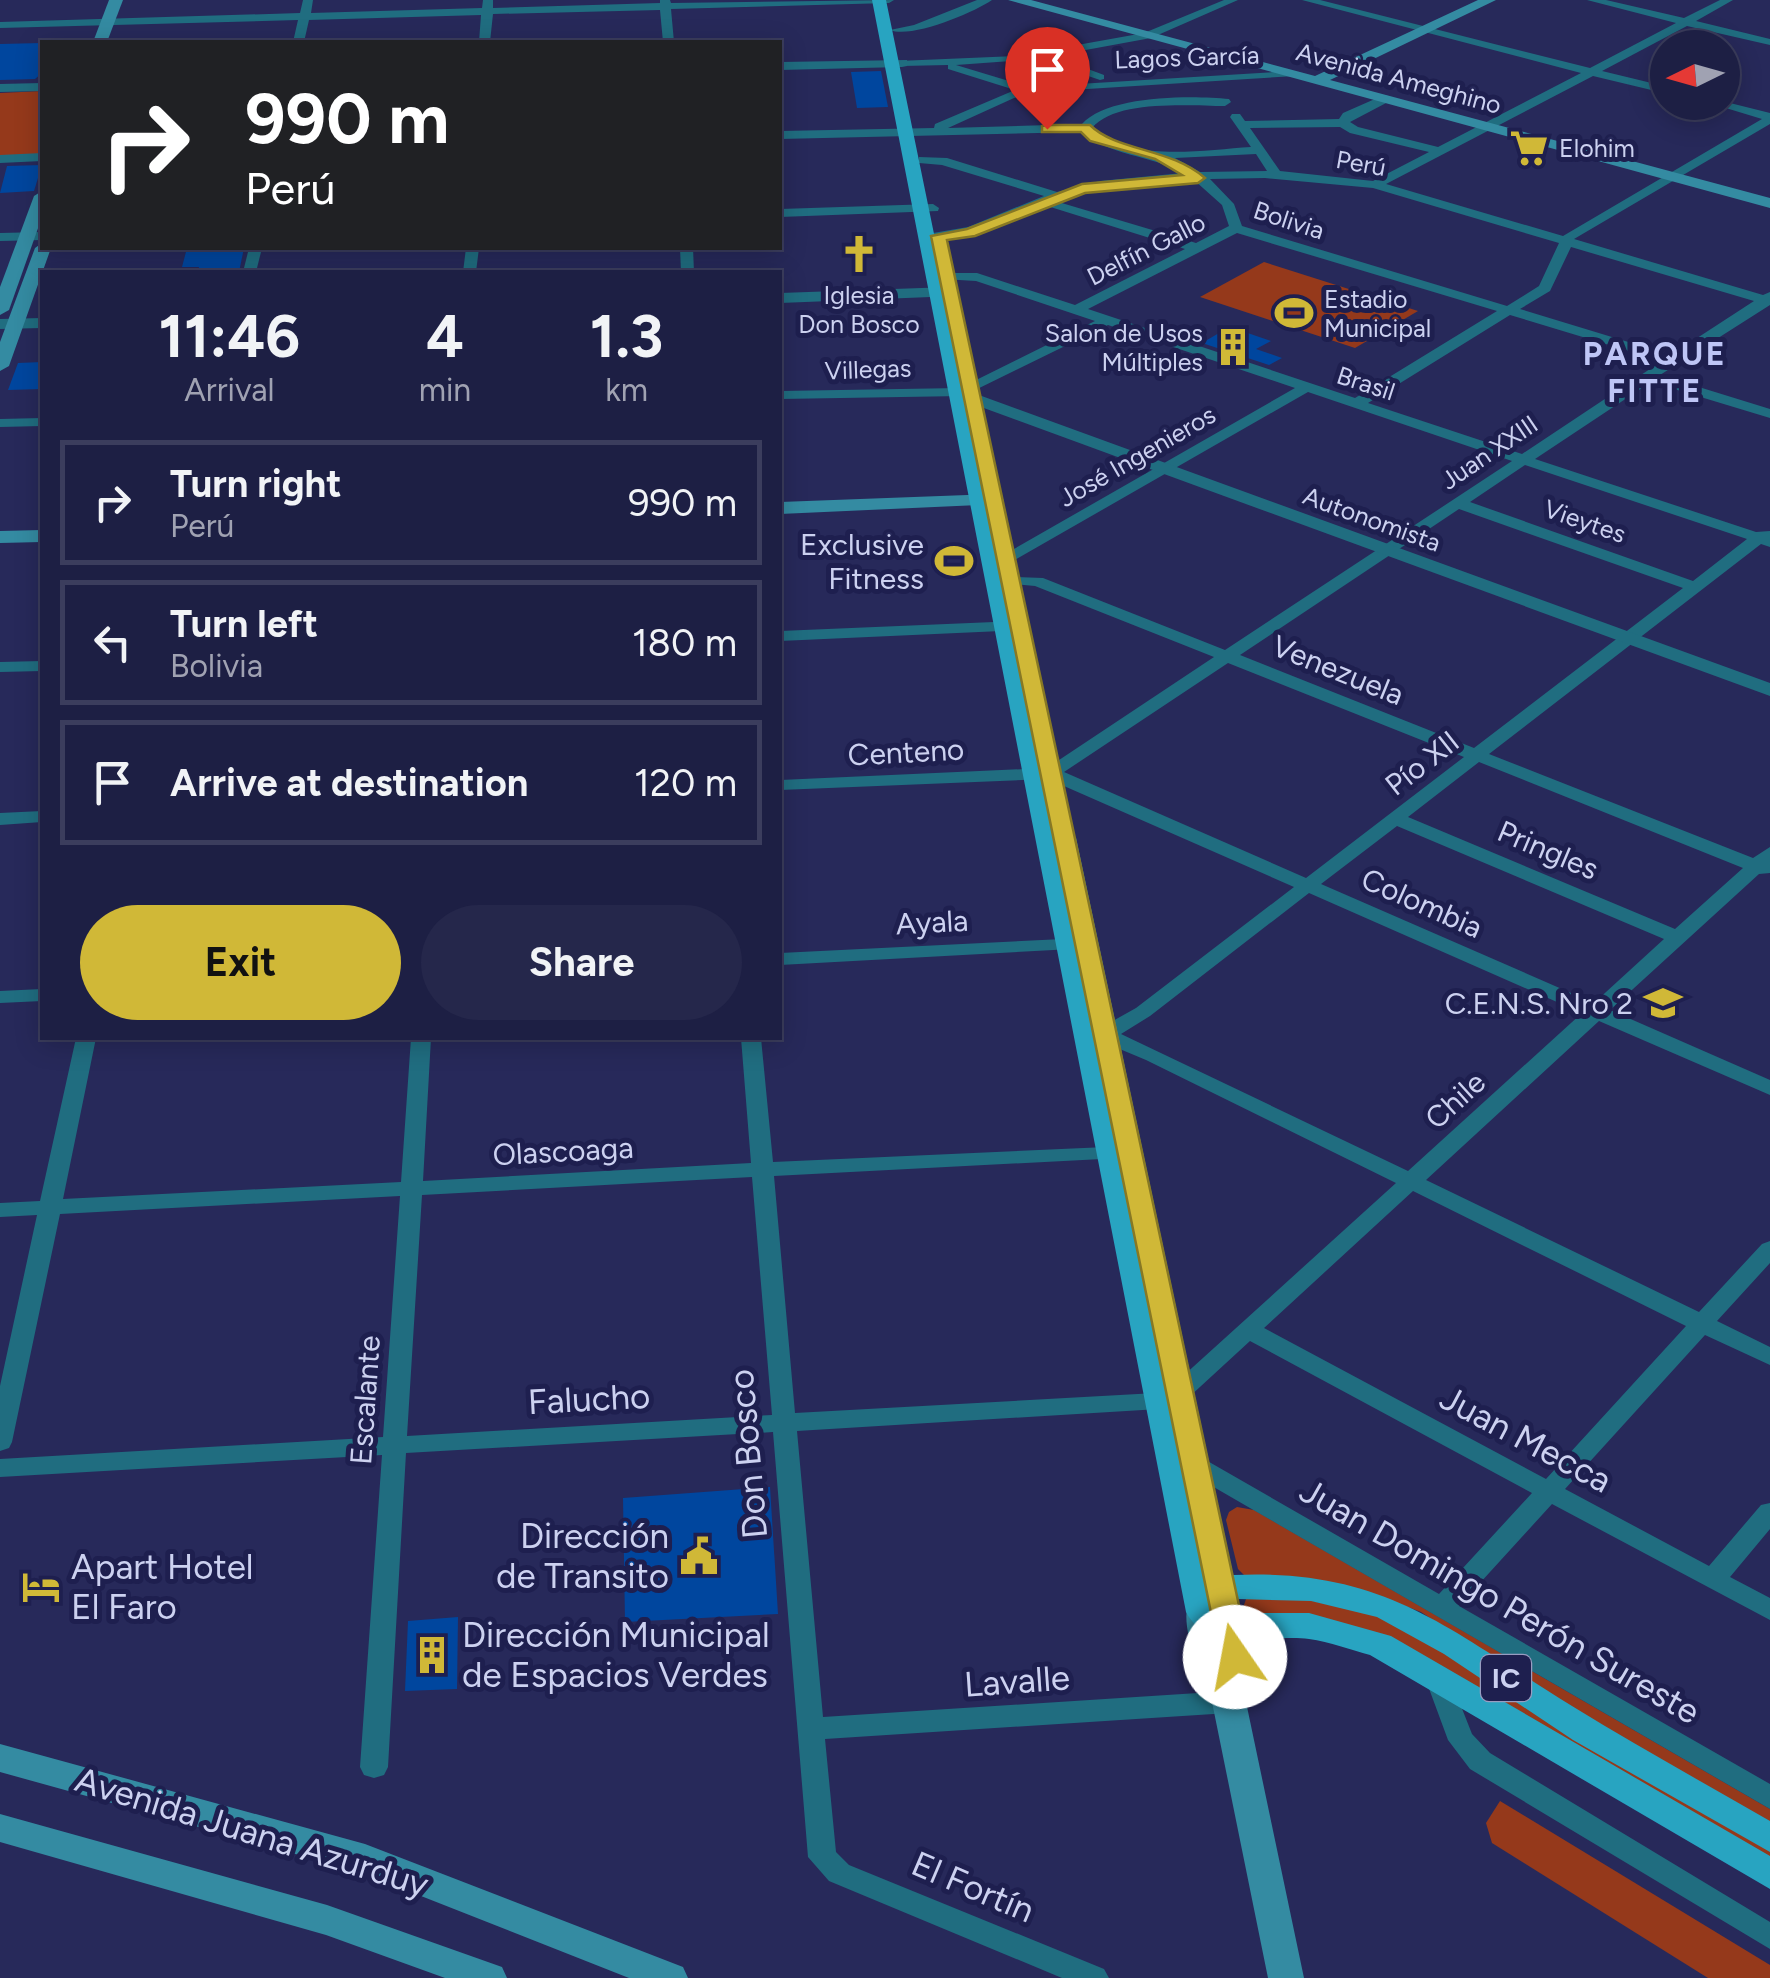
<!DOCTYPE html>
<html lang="en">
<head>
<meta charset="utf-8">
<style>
  body { margin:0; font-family:Figtree,sans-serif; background:#25274b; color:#f1f3f6; height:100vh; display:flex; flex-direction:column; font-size:38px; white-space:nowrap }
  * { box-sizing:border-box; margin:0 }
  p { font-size:32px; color:#a0a2b2 }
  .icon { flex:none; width:55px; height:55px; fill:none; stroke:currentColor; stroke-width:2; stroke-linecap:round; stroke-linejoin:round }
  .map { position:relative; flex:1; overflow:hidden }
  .drawer { position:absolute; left:40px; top:270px; width:742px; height:770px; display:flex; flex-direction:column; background:#1d1f44; border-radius:0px; box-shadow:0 5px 25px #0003,0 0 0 2px #3b3d5d }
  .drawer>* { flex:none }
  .guide { position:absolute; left:40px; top:40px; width:742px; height:210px; border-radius:0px; box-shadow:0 5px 25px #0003,0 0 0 2px #3b3d5d; background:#202124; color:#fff; overflow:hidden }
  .needle { width:65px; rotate:265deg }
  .tools { position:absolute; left:1650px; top:30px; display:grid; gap:20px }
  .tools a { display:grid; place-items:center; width:90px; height:90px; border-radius:50%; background:#1d1f44; box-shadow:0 5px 25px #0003,0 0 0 2px #3b3d5d; font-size:50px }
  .pin { position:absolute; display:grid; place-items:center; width:85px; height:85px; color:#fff; margin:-102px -42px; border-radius:50% 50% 50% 0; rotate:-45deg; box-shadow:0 0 10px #0007 }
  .pin .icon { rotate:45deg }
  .me { position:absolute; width:110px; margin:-55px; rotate:348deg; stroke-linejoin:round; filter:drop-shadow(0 0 8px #0008) }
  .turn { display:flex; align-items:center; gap:35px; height:210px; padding:0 40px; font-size:45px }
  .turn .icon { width:130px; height:130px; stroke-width:2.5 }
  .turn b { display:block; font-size:70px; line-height:85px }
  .eta { display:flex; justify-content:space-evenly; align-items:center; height:170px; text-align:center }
  .eta b { font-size:60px; font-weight:700; line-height:70px }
  .action { display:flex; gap:20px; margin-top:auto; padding:20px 40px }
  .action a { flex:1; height:115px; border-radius:60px; background:#d0b837; color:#111; font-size:40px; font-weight:700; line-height:115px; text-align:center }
  .action a+a { background:#25274b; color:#f1f3f6 }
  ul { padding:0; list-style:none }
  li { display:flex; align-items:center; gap:30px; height:125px; margin:0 20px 15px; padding:0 20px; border:5px solid #3b3d5d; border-radius:0px }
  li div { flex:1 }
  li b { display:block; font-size:38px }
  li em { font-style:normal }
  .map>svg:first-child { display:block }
  .green { fill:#95391b }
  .building { fill:#00469e }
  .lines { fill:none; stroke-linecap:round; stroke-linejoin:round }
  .minor { fill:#206d80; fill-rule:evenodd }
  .tertiary { fill:#206d80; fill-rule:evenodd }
  .secondary { fill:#348ba2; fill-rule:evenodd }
  .primary { fill:#28a4c1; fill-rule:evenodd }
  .route { fill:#d0b837; stroke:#877824; stroke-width:2.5 }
  .labels { text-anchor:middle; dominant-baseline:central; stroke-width:10; stroke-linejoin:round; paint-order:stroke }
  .far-street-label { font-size:25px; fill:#ccd1f0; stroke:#1e1f4f }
  .far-poi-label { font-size:25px; fill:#ccd1f0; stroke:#1e1f4f; text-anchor:start }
  .shield { fill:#1e1f4f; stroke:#989cc0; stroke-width:2.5 }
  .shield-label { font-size:28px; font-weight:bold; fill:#ccd1f0 }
  .poi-label { font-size:30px; fill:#ccd1f0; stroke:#1e1f4f; text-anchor:end }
  .street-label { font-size:30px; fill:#ccd1f0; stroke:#1e1f4f }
  .far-district-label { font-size:32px; font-weight:bold; letter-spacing:2.5px; fill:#bec5f6; stroke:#1e1f4f }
  .near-street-label { font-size:35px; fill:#ccd1f0; stroke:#1e1f4f }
  .near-poi-label { font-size:35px; fill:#ccd1f0; stroke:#1e1f4f; text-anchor:start }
</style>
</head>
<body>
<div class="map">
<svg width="1770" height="1978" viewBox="0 0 1770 1978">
  <rect width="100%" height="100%" fill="#27295a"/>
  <g class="green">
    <polygon points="42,91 42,156 0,157 0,93"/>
    <polygon points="1264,262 1418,311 1355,348 1200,297"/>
    <polygon points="1237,1507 1254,1510 1770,1809 1770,1827 1566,1708 1421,1612 1363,1590 1245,1576 1238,1569 1226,1520 1229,1512"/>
    <polygon points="1291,1596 1391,1619 1770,1849 1770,1862 1420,1655 1248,1614 1243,1608 1246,1599"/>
    <polygon points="1500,1801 1770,1965 1770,1978 1708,1978 1492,1843 1486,1823"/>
  </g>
  <g class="building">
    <polygon points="42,43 42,73 35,79 0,80 0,44"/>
    <polygon points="881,71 888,107 857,108 851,72"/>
    <polygon points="42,165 34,191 0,193 7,166"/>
    <polygon points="187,248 244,248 239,272 198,272 199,267 182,267"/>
    <polygon points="1239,330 1271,341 1256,349 1282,358 1269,365 1202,343 1219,333 1227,336"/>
    <polygon points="42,362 42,389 8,390 18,363"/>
    <polygon points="770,1487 778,1614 625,1622 623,1498"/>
    <polygon points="458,1617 457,1689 405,1691 408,1621"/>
  </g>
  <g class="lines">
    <g class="minor">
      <polygon points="303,0 313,0 311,13 482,8 483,0 493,0 493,8 660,3 660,0 670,0 671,3 894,0 889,3 671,9 674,42 663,42 660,10 493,14 490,42 479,42 481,15 309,20 304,42 293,42 298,20 0,28 0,22 300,13"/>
      <path d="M977,0H992C973,13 911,39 890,30L914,25Z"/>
      <path d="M1224,0H1238L1151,38L1053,56L1104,75V79L1100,80L1038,59L956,65L1029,87L1291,71L1295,72V76L1039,92L1014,98L948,128L1082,124C1107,95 1192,95 1229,99L1231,102L1225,106C1190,106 1116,99 1092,128C1131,163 1202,150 1251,147L1230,117L1232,114H1240L1245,121L1339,119L1343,113L1384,95L1388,96V102L1350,122L1358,127L1438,147L1581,73L1302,0H1320L1590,68L1676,23L1587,0H1606L1684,18L1720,0H1733L1696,21L1770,39V45L1687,26L1602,71L1668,87V94L1593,76L1386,184L1563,236L1762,119L1706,102L1722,101L1770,113V124L1574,239L1763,295L1770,292V305L1660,375L1770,409V418L1651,382L1535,459L1756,532L1770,531V547L1761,544L1489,754L1753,858L1770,847V873L1759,874L1610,1010L1770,1080V1095L1599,1021L1426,1180L1699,1312L1762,1244L1770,1241V1263L1717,1321L1770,1347V1365L1705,1335L1565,1489L1709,1566L1761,1505L1770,1503V1529L1730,1577L1770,1598V1620L1552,1504L1459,1606L1770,1784V1809L1186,1471L1183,1465L1186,1459L1195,1456L1204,1459L1439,1594L1532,1493L1250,1341L1188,1398L1159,1409L797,1431L823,1717L1229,1691L1238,1695L1242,1702L1238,1709L1229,1713L825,1739L836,1852L849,1865L1104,1969L1109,1978H1062L829,1881L808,1857L773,1432L406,1453L388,1767L384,1775L374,1778L364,1775L360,1767L382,1455L0,1477V1459L383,1437L400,1196L60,1214L12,1442L9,1448L0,1451V1386L37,1215L0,1217V1203L40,1201L76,1038H96L63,1199L401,1182L411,1038H431L423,1181L751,1163L741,1038H761L773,1162L1129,1146L1132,1151L1121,1158L774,1176L795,1413L1156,1393L1172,1386L1396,1183L1146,1060L1103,1042L1089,1040L1086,1036L1136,1008L1294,887L1048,779L780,790V780L1047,768L1214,657L1035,586L989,582V576L1043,578L1225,650L1512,461L1308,392L992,573L984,568L986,565L1295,388L1108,325L963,396L780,399V391L960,388L1095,321L976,281L942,279V273H977L1075,305L1185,249L1044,205L977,233L933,239V233L968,227L1044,196L942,165L919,163V157L947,158L1057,192L1100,181L1183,173C1152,155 1106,155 1082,132L780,139V131L934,128L935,124L1015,90L948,69V65L902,66L898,65V61L1016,56L1144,33ZM1340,127L1350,133L1429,152L1373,181L1280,171L1250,128ZM1256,154L1267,171L1200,172L1175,158ZM1265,178L1373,188L1559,243L1539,286L1507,306L1242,226L1234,204L1210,179ZM1194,180L1222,205L1229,226L1196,243L1055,201L1100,189ZM1237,233L1497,311L1355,398L1088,309ZM1571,247L1754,301L1671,355L1520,309L1550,291ZM1510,315L1662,361L1522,454L1368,403ZM1525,465L1747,539L1693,581L1470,502ZM1459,509L1683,588L1474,748L1240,655ZM1228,663L1464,757L1306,878L1064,772ZM1479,762L1743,868L1675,929L1408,817ZM1397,826L1664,939L1594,1003L1321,884ZM1309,893L1582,1013L1408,1171L1121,1034L1150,1016ZM752,1177L772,1415L407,1436L422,1195ZM1413,1191L1686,1326L1546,1479L1264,1328Z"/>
      <polygon points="42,153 42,161 0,163 0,155"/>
      <polygon points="933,204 939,208 938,211 780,217 780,209"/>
      <polygon points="42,232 42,240 0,241 0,233"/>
      <polygon points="249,248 262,248 256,272 243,272"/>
      <polygon points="466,248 479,248 476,272 463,272"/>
      <polygon points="680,248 693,248 694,272 681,272"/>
      <polygon points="42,418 42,426 0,427 0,419"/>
      <polygon points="1020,621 1028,626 1026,630 780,641 780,631"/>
      <polygon points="42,661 42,671 0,672 0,662"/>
      <polygon points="42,811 42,822 0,825 0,813"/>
      <polygon points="1084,938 1094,944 1091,948 780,965 780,953"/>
      <polygon points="42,989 42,1001 0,1003 0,991"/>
      <polygon points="1437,1665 1446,1668 1472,1734 1490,1753 1770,1922 1770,1949 1470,1769 1448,1740 1424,1675 1428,1668"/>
    </g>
    <g class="tertiary">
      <polygon points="907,60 907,66 902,67 780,70 780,62"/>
      <polygon points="42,83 42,91 0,92 0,84"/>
      <polygon points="950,287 956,288 956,296 780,303 780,293"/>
      <polygon points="42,318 42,328 0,329 0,319"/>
      <polygon points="957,387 1770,683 1770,696 951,396 948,392"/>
    </g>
    <g class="secondary">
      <polygon points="109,0 123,0 107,42 93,42"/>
      <polygon points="1008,0 1031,0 1315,76 1478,0 1496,0 1330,80 1770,198 1770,208"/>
      <polygon points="42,191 42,217 9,310 0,315 0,287 34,196"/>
      <polygon points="42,243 42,248 51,248 9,366 0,371 0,342 35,248"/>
      <polygon points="994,494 1004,500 1001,504 780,514 780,502"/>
      <polygon points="42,530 42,542 0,543 0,531"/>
      <path d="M1201,1596L1212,1599L1219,1616L1228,1613L1239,1617C1254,1644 1250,1673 1246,1702L1304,1978H1268L1212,1702C1202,1678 1177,1623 1190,1599Z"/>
      <polygon points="0,1744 365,1844 683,1967 688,1978 629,1978 360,1872 0,1772"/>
      <polygon points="0,1814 327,1905 502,1967 507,1978 445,1978 326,1935 0,1842"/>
    </g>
    <path class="primary" d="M872,0H886L1057,833H1072L1076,838L1233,1575C1387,1568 1450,1631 1572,1706C1637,1746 1704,1783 1770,1821V1852L1573,1740L1444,1654L1377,1617L1311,1601L1238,1599L1241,1613H1309L1391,1636L1770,1856V1889L1370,1655C1351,1650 1330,1642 1309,1639C1270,1633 1209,1656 1186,1612Z"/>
  </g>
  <path class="route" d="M1047,125H1090C1116,151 1171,148 1205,178L1198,183L1085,193L975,236L947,240L1250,1657L1245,1665L1235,1669L1224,1665L1220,1657L931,236L967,229L1082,184L1182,175L1155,159L1090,141L1081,132H1042V126Z"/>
  <defs>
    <g id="supermarket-bare" transform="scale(3)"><path d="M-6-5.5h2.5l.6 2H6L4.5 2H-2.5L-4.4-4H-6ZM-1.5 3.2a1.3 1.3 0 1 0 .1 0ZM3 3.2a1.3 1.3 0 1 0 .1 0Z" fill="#d0b837" stroke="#1e1f4f" stroke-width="2.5" paint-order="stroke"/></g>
    <g id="church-bare" transform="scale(3)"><path d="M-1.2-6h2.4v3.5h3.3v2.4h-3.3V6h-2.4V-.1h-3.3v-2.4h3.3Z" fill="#d0b837" stroke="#1e1f4f" stroke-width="2.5" paint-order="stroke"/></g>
    <g id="stadium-bare" transform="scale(3)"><path d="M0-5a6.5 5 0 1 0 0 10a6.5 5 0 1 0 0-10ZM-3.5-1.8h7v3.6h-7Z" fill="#d0b837" stroke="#1e1f4f" stroke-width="2.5" paint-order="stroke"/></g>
    <g id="building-bare" transform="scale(3)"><path d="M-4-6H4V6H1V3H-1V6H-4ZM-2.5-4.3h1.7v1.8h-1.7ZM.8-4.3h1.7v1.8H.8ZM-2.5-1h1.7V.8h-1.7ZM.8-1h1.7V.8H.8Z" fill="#d0b837" stroke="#1e1f4f" stroke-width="2.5" paint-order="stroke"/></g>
    <g id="school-bare" transform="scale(3)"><path d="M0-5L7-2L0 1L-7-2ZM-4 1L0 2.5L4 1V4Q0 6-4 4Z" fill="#d0b837" stroke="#1e1f4f" stroke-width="2.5" paint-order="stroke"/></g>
    <g id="civic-bare" transform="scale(3)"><path d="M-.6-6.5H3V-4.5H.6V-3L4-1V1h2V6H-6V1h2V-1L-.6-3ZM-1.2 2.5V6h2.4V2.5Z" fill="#d0b837" stroke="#1e1f4f" stroke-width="2.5" paint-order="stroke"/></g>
    <g id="hotel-bare" transform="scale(3)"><path d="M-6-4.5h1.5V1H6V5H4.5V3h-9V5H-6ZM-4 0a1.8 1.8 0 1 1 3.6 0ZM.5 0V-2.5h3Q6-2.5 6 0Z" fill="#d0b837" stroke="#1e1f4f" stroke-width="2.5" paint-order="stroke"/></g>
  </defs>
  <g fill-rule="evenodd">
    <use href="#supermarket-bare" x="1529" y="148"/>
    <use href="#church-bare" x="859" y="254"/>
    <use href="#stadium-bare" x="1294" y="313"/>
    <use href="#building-bare" x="1233" y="347"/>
    <use href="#stadium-bare" x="954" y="561"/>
    <use href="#school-bare" x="1663" y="1003"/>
    <use href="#civic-bare" x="699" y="1556"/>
    <use href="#hotel-bare" x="41" y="1587"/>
    <use href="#building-bare" x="432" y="1655"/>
  </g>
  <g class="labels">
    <g class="far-street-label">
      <text transform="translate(1187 57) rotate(-2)">Lagos García</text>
      <text transform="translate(1399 78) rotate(15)">Avenida Ameghino</text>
      <text transform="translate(1361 163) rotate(10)">Perú</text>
      <text transform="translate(1289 220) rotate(18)">Bolivia</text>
      <text transform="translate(1146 249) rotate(-27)">Delfín Gallo</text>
      <text transform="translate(868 369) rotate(-2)">Villegas</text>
      <text transform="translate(1366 383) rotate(18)">Brasil</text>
      <text transform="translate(1489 452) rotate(-34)">Juan XXIII</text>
      <text transform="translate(1137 456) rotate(-30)">José Ingenieros</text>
      <text transform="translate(1372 519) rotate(20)">Autonomista</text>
      <text transform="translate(1585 521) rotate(19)">Vieytes</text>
    </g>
    <g class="far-poi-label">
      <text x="1559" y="148">Elohim</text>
      <text x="859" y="295" text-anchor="middle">Iglesia<tspan x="859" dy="29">Don Bosco</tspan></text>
      <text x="1324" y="299">Estadio<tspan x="1324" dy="29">Municipal</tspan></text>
      <text x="1203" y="333" text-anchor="end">Salon de Usos<tspan x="1203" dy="29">Múltiples</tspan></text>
    </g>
    <rect class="shield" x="1481" y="1655" width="50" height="46" rx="8"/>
    <g class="shield-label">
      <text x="1506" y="1678">IC</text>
    </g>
    <g class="poi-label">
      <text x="924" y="544">Exclusive<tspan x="924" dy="34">Fitness</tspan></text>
      <text x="1633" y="1003">C.E.N.S. Nro 2</text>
    </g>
    <g class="street-label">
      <text transform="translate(1338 670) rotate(22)">Venezuela</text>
      <text transform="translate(906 752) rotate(-3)">Centeno</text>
      <text transform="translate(1422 763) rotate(-38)">Pío XII</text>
      <text transform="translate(1548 850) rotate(23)">Pringles</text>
      <text transform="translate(1422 903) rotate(24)">Colombia</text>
      <text transform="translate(932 922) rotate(-3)">Ayala</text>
      <text transform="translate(1455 1100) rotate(-42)">Chile</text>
      <text transform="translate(563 1151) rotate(-3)">Olascoaga</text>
      <text transform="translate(365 1400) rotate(-86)">Escalante</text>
    </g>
    <g class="far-district-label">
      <text x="1655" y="354">PARQUE<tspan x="1655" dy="37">FITTE</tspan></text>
    </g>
    <g class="near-street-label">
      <text transform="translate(589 1399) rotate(-3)">Falucho</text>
      <text transform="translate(1526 1439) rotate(28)">Juan Mecca</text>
      <text transform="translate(748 1454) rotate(-95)">Don Bosco</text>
      <text transform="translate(1500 1601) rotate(30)">Juan Domingo Perón Sureste</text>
      <text transform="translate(1017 1681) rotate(-4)">Lavalle</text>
      <text transform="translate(252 1832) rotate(17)">Avenida Juana Azurduy</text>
      <text transform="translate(973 1887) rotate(23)">El Fortín</text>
    </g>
    <g class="near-poi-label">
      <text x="669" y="1536" text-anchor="end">Dirección<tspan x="669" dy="40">de Transito</tspan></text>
      <text x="71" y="1567">Apart Hotel<tspan x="71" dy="40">El Faro</tspan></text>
      <text x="462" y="1635">Dirección Municipal<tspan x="462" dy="40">de Espacios Verdes</tspan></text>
    </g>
  </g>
</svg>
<div class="tools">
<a><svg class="needle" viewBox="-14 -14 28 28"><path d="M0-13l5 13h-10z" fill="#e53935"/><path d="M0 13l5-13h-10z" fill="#a0a2b2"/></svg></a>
</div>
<div class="pin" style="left:1047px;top:129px;background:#d93025"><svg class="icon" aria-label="arrive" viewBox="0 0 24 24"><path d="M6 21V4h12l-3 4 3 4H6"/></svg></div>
<svg class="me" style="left:1235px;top:1657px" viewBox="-20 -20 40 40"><circle r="19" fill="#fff"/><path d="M0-13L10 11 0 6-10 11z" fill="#d0b837"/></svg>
<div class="guide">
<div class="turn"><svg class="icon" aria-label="right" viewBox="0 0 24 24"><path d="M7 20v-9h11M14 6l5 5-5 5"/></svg><div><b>990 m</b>Perú</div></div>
</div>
<section class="drawer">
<div class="eta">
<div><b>11:46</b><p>Arrival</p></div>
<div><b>4</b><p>min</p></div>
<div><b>1.3</b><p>km</p></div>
</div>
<ul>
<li><svg class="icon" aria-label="right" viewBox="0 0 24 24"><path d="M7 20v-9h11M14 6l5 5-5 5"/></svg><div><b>Turn right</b><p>Perú</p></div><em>990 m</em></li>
<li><svg class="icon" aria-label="left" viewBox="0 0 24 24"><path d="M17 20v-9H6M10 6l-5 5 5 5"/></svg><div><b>Turn left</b><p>Bolivia</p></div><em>180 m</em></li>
<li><svg class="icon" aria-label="arrive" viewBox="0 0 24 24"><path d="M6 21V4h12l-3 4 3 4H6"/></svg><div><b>Arrive at destination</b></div><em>120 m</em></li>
</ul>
<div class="action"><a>Exit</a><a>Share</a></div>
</section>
</div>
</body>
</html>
